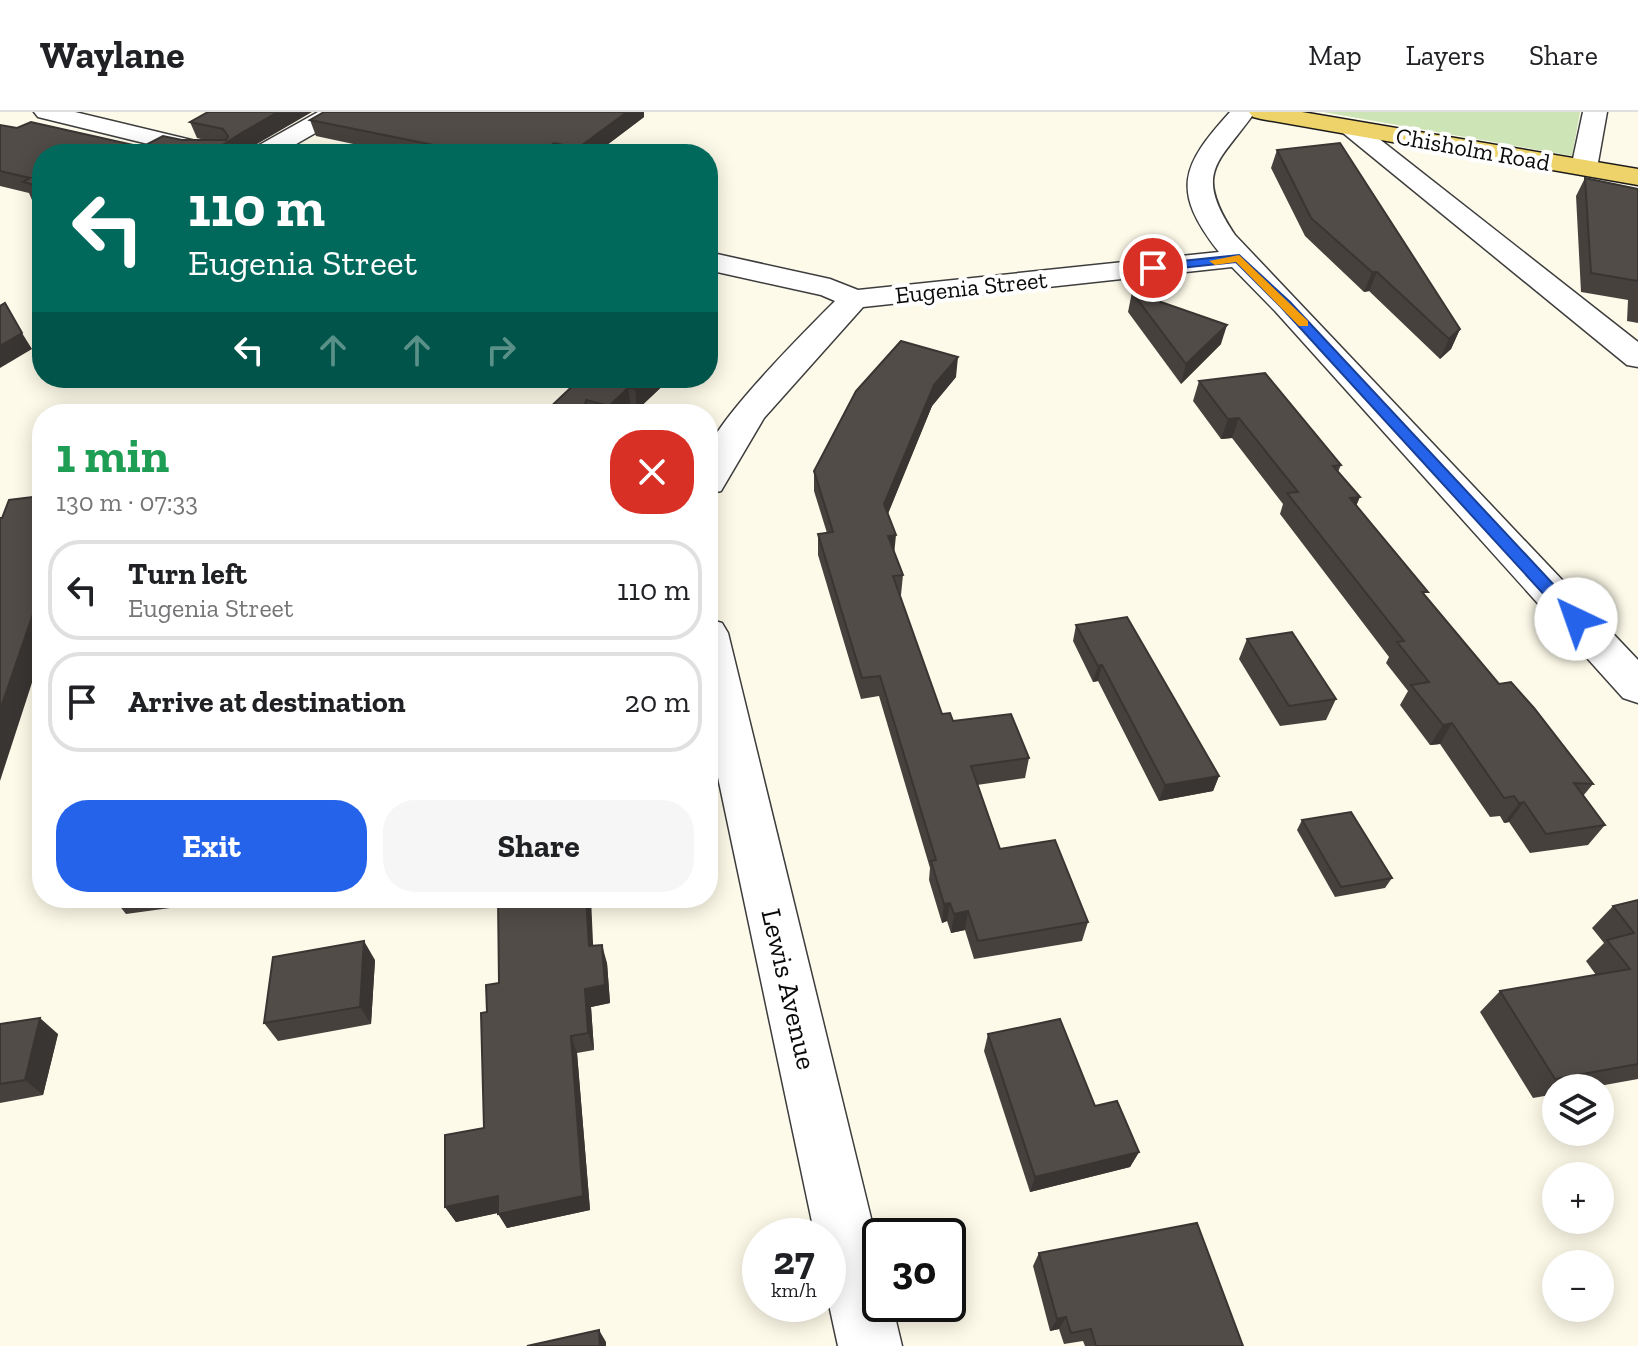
<!DOCTYPE html>
<html lang="en">
<head>
<meta charset="utf-8">
<style>
  body { margin:0; font-family:"Zilla Slab",serif; background:#f6f6f6; color:#202124; height:100vh; display:flex; flex-direction:column; font-size:30px; white-space:nowrap }
  * { box-sizing:border-box; margin:0 }
  p { font-size:26px; color:#757577 }
  .icon { flex:none; width:44px; height:44px; fill:none; stroke:currentColor; stroke-width:2; stroke-linecap:round; stroke-linejoin:round }
  .map { position:relative; flex:1; overflow:hidden }
  .side { position:absolute; left:32px; top:292px; width:686px; height:504px; display:flex; flex-direction:column; background:#fff; border-radius:32px; box-shadow:0 4px 20px #0003 }
  .side>* { flex:none }
  .guide { position:absolute; left:32px; top:32px; width:686px; height:244px; border-radius:32px; box-shadow:0 4px 20px #0003; background:#00695c; color:#fff; overflow:hidden }
  .controls { position:absolute; left:1542px; top:962px; display:grid; gap:16px }
  .controls a { display:grid; place-items:center; width:72px; height:72px; border-radius:50%; background:#fff; box-shadow:0 4px 20px #0003; font-size:40px }
  .speed { position:absolute; left:742px; top:1106px; display:flex; gap:16px; font-size:40px; font-weight:700; text-align:center }
  .speed>* { display:grid; place-content:center; width:104px; height:104px; border-radius:50%; background:#fff; box-shadow:0 4px 20px #0003; line-height:1 }
  .speed small { font-size:20px; font-weight:400 }
  .speed .limit { border:4px solid #111; border-radius:12px; background:#fff; color:#111 }
  .pin { position:absolute; display:grid; place-items:center; width:68px; height:68px; color:#fff; margin:-34px; border:4px solid #fff; border-radius:50%; box-shadow:0 2px 8px #0007 }
  .me { position:absolute; width:88px; margin:-44px; rotate:318deg; stroke-linejoin:round; filter:drop-shadow(0 0 6px #0008) }
  .turn { display:flex; align-items:center; gap:28px; height:168px; padding:0 24px; font-size:36px }
  .turn .icon { width:104px; height:104px; stroke-width:2.5 }
  .turn b { display:block; font-size:56px; line-height:68px }
  .lanes { display:flex; align-items:center; height:76px; padding:0 24px; background:#0003; justify-content:center; gap:40px; direction:ltr }
  .lanes .off { opacity:.35 }
  .round { display:grid; place-items:center; flex:none; width:84px; height:84px; border-radius:32px; background:#f6f6f6 }
  .headline { display:flex; align-items:center; justify-content:space-between; height:136px; padding:0 24px }
  h1 { font-size:48px; font-weight:700; line-height:60px; color:#1e9e55 }
  .primary-button { display:flex; gap:16px; margin-top:auto; padding:16px 24px }
  .primary-button a { flex:1; height:92px; border-radius:32px; background:#2563eb; color:#fff; font-size:32px; font-weight:700; line-height:92px; text-align:center }
  .primary-button a+a { background:#f6f6f6; color:#202124 }
  ul { padding:0; list-style:none }
  li { display:flex; align-items:center; gap:24px; height:100px; margin:0 16px 12px; padding:0 8px; border:4px solid #e0e0e0; border-radius:32px }
  li div { flex:1 }
  li b { display:block; font-size:30px }
  li em { font-style:normal }
  header { display:flex; align-items:center; gap:48px; box-sizing:border-box; height:112px; padding:0 40px; background:#fff; border-bottom:2px solid #e0e0e0 }
  header strong { font-size:38px }
  nav { display:flex; gap:44px; margin-inline-start:auto; font-size:28px }
  .map>svg:first-child { display:block }
  .green { fill:#cce4b6 }
  .lines { fill:none; stroke-linecap:round; stroke-linejoin:round }
  .minor-casing { stroke:#3d3d3d; stroke-width:3 }
  .major-casing { stroke:#1b1b1b; stroke-width:3 }
  .minor { fill:#fff; fill-rule:evenodd }
  .major { fill:#edd369; fill-rule:evenodd }
  .wall { fill:#47413e }
  .shaded-wall { fill:#393532 }
  .building { fill:#524c48; stroke:#393532; stroke-width:2 }
  .route { fill:#2563eb; stroke:#184099; stroke-width:2 }
  .slow { fill:#f59e0b }
  .labels { text-anchor:middle; dominant-baseline:central; stroke-width:8; stroke-linejoin:round; paint-order:stroke }
  .far-street-label { font-size:24px; fill:#0a0a0a; stroke:#fff }
  .street-label { font-size:28px; fill:#0a0a0a; stroke:#fff }
</style>
</head>
<body>
<header>
<strong>Waylane</strong>
<nav><a>Map</a><a>Layers</a><a>Share</a></nav>
</header>
<div class="map">
<svg width="1638" height="1234" viewBox="0 0 1638 1234">
  <rect width="100%" height="100%" fill="#fdfae9"/>
  <polygon class="green" points="1323,0 1580,0 1572,44"/>
  <g class="lines">
    <g class="minor-casing">
      <g id="minor">
        <polygon points="34,0 75,0 229,37 232,42 189,42 38,5"/>
        <polygon points="318,0 347,0 343,5 279,42 249,42 252,37"/>
        <path d="M1230,0H1255C1219,51 1192,59 1235,123L1638,548V591L1623,586L1275,199L1232,155L863,195L764,306L721,379L708,382C708,369 705,352 708,339C715,309 809,215 835,189L821,183L708,158V140L830,167L858,178L1219,140C1170,78 1182,53 1230,0Z"/>
        <polygon points="1583,0 1607,0 1597,56 1593,61 1575,61 1571,56"/>
        <polygon points="1351,9 1359,11 1638,230 1638,255 1627,253 1343,21 1339,16 1343,11"/>
        <polygon points="708,507 722,511 728,521 880,1143 880,1192 892,1192 902,1234 838,1234 828,1188 828,1124 815,1124 708,618"/>
      </g>
    </g>
    <g class="major-casing">
      <polygon id="major" points="1249,0 1302,0 1638,57 1638,73 1261,7 1253,5"/>
    </g>
    <use href="#minor" class="minor"/>
    <use href="#major" class="major"/>
  </g>
  <g class="wall">
    <polygon points="208,0 249,36 42,42 42,90 32,88 29,81 0,74 0,13 142,35 182,28 205,28 197,26 190,10"/>
    <polygon points="644,5 595,42 400,42 316,24 310,8"/>
    <polygon points="1277,38 1460,217 1451,237 1440,247 1369,179 1364,180 1305,124 1271,56"/>
    <polygon points="1585,66 1638,77 1638,211 1627,209 1628,188 1581,180 1576,84"/>
    <polygon points="1132,180 1221,232 1181,272 1128,200"/>
    <polygon points="956,265 932,294 888,402 894,441 903,463 901,483 900,484 942,602 953,609 1029,646 1025,666 977,673 1000,737 1088,810 1082,829 974,847 965,818 951,821 947,809 942,811 929,768 930,756 879,584 861,587 818,443 818,422 827,421 814,379 814,359"/>
    <polygon points="581,266 671,266 637,298 631,296 625,302 543,302"/>
    <polygon points="1199,269 1341,353 1338,360 1356,394 1425,484 1499,572 1593,672 1583,684 1605,713 1588,733 1530,741 1509,710 1504,711 1500,704 1490,705 1440,632 1430,633 1400,593 1408,579 1386,551 1389,545 1280,402 1283,392 1232,326 1221,327 1193,289"/>
    <polygon points="1076,513 1219,664 1213,679 1159,689 1098,569 1093,570 1073,529"/>
    <polygon points="1247,527 1336,587 1326,608 1280,614 1239,547"/>
    <polygon points="1302,708 1392,766 1385,776 1335,785 1297,718"/>
    <polygon points="119,786 172,786 170,796 126,802 118,792"/>
    <polygon points="1638,788 1638,967 1588,976 1556,976 1556,982 1533,986 1480,900 1500,879 1596,863 1586,849 1604,831 1592,816 1613,794"/>
    <polygon points="593,834 607,851 610,891 591,895 594,938 577,941 590,1098 507,1116 498,1101 456,1110 445,1095 484,1016 487,900 499,871"/>
    <polygon points="375,848 371,912 278,929 264,911"/>
    <polygon points="0,912 58,922 43,983 0,991"/>
    <polygon points="988,922 1095,994 1139,1040 1130,1055 1030,1080 984,939"/>
    <polygon points="1039,1141 1243,1234 1085,1234 1083,1229 1064,1232 1059,1217 1050,1219 1033,1154"/>
  </g>
  <g class="shaded-wall">
    <polygon points="278,0 312,0 240,42 208,42 243,20"/>
    <polygon points="627,0 644,0 644,5 595,42 579,42 578,36"/>
    <polygon points="554,31 556,42 540,42"/>
    <polygon points="1372,160 1377,160 1369,179 1364,180"/>
    <polygon points="1227,213 1221,232 1181,272 1186,252"/>
    <polygon points="1460,217 1451,237 1440,247 1449,227"/>
    <polygon points="22,221 32,237 0,256 0,234"/>
    <polygon points="958,245 956,265 932,294 883,413 884,392 934,273"/>
    <polygon points="647,266 671,266 637,298 635,277"/>
    <polygon points="628,276 631,296 625,302 611,302 609,294"/>
    <polygon points="586,288 588,302 584,302"/>
    <polygon points="1239,306 1232,326 1221,327 1228,307"/>
    <polygon points="1360,385 1351,406 1350,386"/>
    <polygon points="896,423 894,443 888,424"/>
    <polygon points="42,476 42,540 0,669 0,598"/>
    <polygon points="1102,553 1098,569 1093,570 1098,554"/>
    <polygon points="1452,611 1440,632 1430,633 1443,613"/>
    <polygon points="1219,664 1213,679 1159,689 1165,673"/>
    <polygon points="1524,690 1509,710 1504,711 1519,691"/>
    <polygon points="162,786 172,786 170,796"/>
    <polygon points="586,786 591,786 594,853 589,834"/>
    <polygon points="950,791 947,809 942,811 944,792"/>
    <polygon points="968,799 965,818 951,821 954,802"/>
    <polygon points="364,829 375,848 371,912 360,895"/>
    <polygon points="602,833 607,851 610,891 591,895 594,938 588,921 585,877"/>
    <polygon points="40,906 58,922 43,983 25,968"/>
    <polygon points="571,924 577,941 590,1098 507,1116 498,1102"/>
    <polygon points="1139,1040 1130,1055 1030,1080 1035,1065"/>
    <polygon points="498,1084 506,1099 456,1110 445,1095"/>
    <polygon points="1066,1205 1059,1217 1050,1219 1057,1207"/>
    <polygon points="599,1218 606,1230 606,1234 600,1234"/>
  </g>
  <g class="building">
    <polygon points="208,0 278,0 243,20 208,42 42,42 42,75 23,70 30,66 0,59 0,13 17,16 31,10 142,35 163,24 182,28 226,28 228,24 223,17 190,10"/>
    <polygon points="324,0 627,0 578,36 554,31 540,42 478,42 310,8"/>
    <polygon points="1340,31 1460,217 1449,227 1377,160 1372,160 1311,106 1277,38"/>
    <polygon points="1585,66 1638,77 1638,169 1591,161"/>
    <polygon points="1132,180 1227,213 1186,252"/>
    <polygon points="5,191 22,221 0,234 0,194"/>
    <polygon points="901,229 958,245 934,273 884,392 896,423 888,424 903,463 893,464 942,602 950,601 953,609 1011,602 1029,646 971,654 1000,737 1055,728 1088,810 978,829 968,799 954,802 950,791 944,792 931,749 936,748 880,564 862,566 818,422 833,420 814,359 856,279"/>
    <polygon points="1265,261 1341,353 1333,354 1360,385 1350,386 1428,480 1422,480 1499,572 1511,570 1534,596 1593,672 1574,671 1605,713 1546,722 1524,690 1519,691 1514,684 1504,686 1452,611 1443,613 1411,573 1429,570 1397,530 1404,529 1287,381 1298,380 1239,306 1228,307 1199,269"/>
    <polygon points="581,266 647,266 635,277 628,276 609,294 586,288 584,302 543,302"/>
    <polygon points="42,384 42,476 0,598 0,406 2,406 9,388"/>
    <polygon points="1127,505 1219,664 1165,673 1102,553 1098,554 1076,513"/>
    <polygon points="1292,520 1336,587 1289,594 1247,527"/>
    <polygon points="1351,700 1392,766 1341,775 1302,708"/>
    <polygon points="119,786 160,786 118,792"/>
    <polygon points="498,786 586,786 589,834 602,833 605,873 585,877 588,921 571,924 583,1084 498,1102 498,1084 445,1095 445,1023 484,1016 481,901 487,900 486,873 499,871"/>
    <polygon points="1638,788 1638,952 1555,967 1500,879 1630,857 1607,828 1634,821 1613,794"/>
    <polygon points="364,829 360,895 264,911 273,845"/>
    <polygon points="40,906 25,968 0,972 0,912"/>
    <polygon points="1060,907 1095,994 1117,989 1139,1040 1035,1065 988,922"/>
    <polygon points="1197,1111 1243,1234 1096,1234 1091,1217 1071,1221 1066,1205 1057,1207 1039,1141"/>
    <polygon points="599,1218 600,1234 527,1234"/>
  </g>
  <polygon class="route" points="1239,143 1290,190 1582,503 1584,507 1582,511 1570,511 1281,195 1236,150 1153,159 1147,156 1153,152"/>
  <polygon class="slow" points="1239,143 1308,209 1308,214 1299,214 1236,150 1215,153 1209,149"/>
  <g class="labels">
    <g class="far-street-label">
      <text transform="translate(1473 37) rotate(10)">Chisholm Road</text>
      <text transform="translate(971 175) rotate(-6)">Eugenia Street</text>
    </g>
    <g class="street-label">
      <text transform="translate(789 877) rotate(77)">Lewis Avenue</text>
    </g>
  </g>
</svg>
<div class="controls">
<a><svg class="icon" aria-label="layers" viewBox="0 0 24 24"><path d="M12 4l9 5-9 5-9-5zM3 14l9 5 9-5"/></svg></a>
<a>+</a>
<a>−</a>
</div>
<div class="speed"><div>27<small>km/h</small></div><div class="limit">30</div></div>
<div class="pin" style="left:1153px;top:156px;background:#d93025"><svg class="icon" aria-label="arrive" viewBox="0 0 24 24"><path d="M6 21V4h12l-3 4 3 4H6"/></svg></div>
<svg class="me" style="left:1576px;top:507px" viewBox="-20 -20 40 40"><circle r="19" fill="#fff"/><path d="M0-13L10 11 0 6-10 11z" fill="#2563eb"/></svg>
<div class="guide">
<div class="turn"><svg class="icon" aria-label="left" viewBox="0 0 24 24"><path d="M17 20v-9H6M10 6l-5 5 5 5"/></svg><div><b>110 m</b>Eugenia Street</div></div>
<div class="lanes"><svg class="icon" aria-label="left" viewBox="0 0 24 24"><path d="M17 20v-9H6M10 6l-5 5 5 5"/></svg><svg class="icon off" aria-label="ahead" viewBox="0 0 24 24"><path d="M12 20V5M6 11l6-6 6 6"/></svg><svg class="icon off" aria-label="ahead" viewBox="0 0 24 24"><path d="M12 20V5M6 11l6-6 6 6"/></svg><svg class="icon off" aria-label="right" viewBox="0 0 24 24"><path d="M7 20v-9h11M14 6l5 5-5 5"/></svg></div>
</div>
<section class="side">
<div class="headline"><div><h1>1 min</h1><p>130 m · 07:33</p></div><a class="round" style="background:#d93025;color:#fff"><svg class="icon" aria-label="close" viewBox="0 0 24 24"><path d="M6 6l12 12M18 6L6 18"/></svg></a></div>
<ul>
<li><svg class="icon" aria-label="left" viewBox="0 0 24 24"><path d="M17 20v-9H6M10 6l-5 5 5 5"/></svg><div><b>Turn left</b><p>Eugenia Street</p></div><em>110 m</em></li>
<li><svg class="icon" aria-label="arrive" viewBox="0 0 24 24"><path d="M6 21V4h12l-3 4 3 4H6"/></svg><div><b>Arrive at destination</b></div><em>20 m</em></li>
</ul>
<div class="primary-button"><a>Exit</a><a>Share</a></div>
</section>
</div>
</body>
</html>
